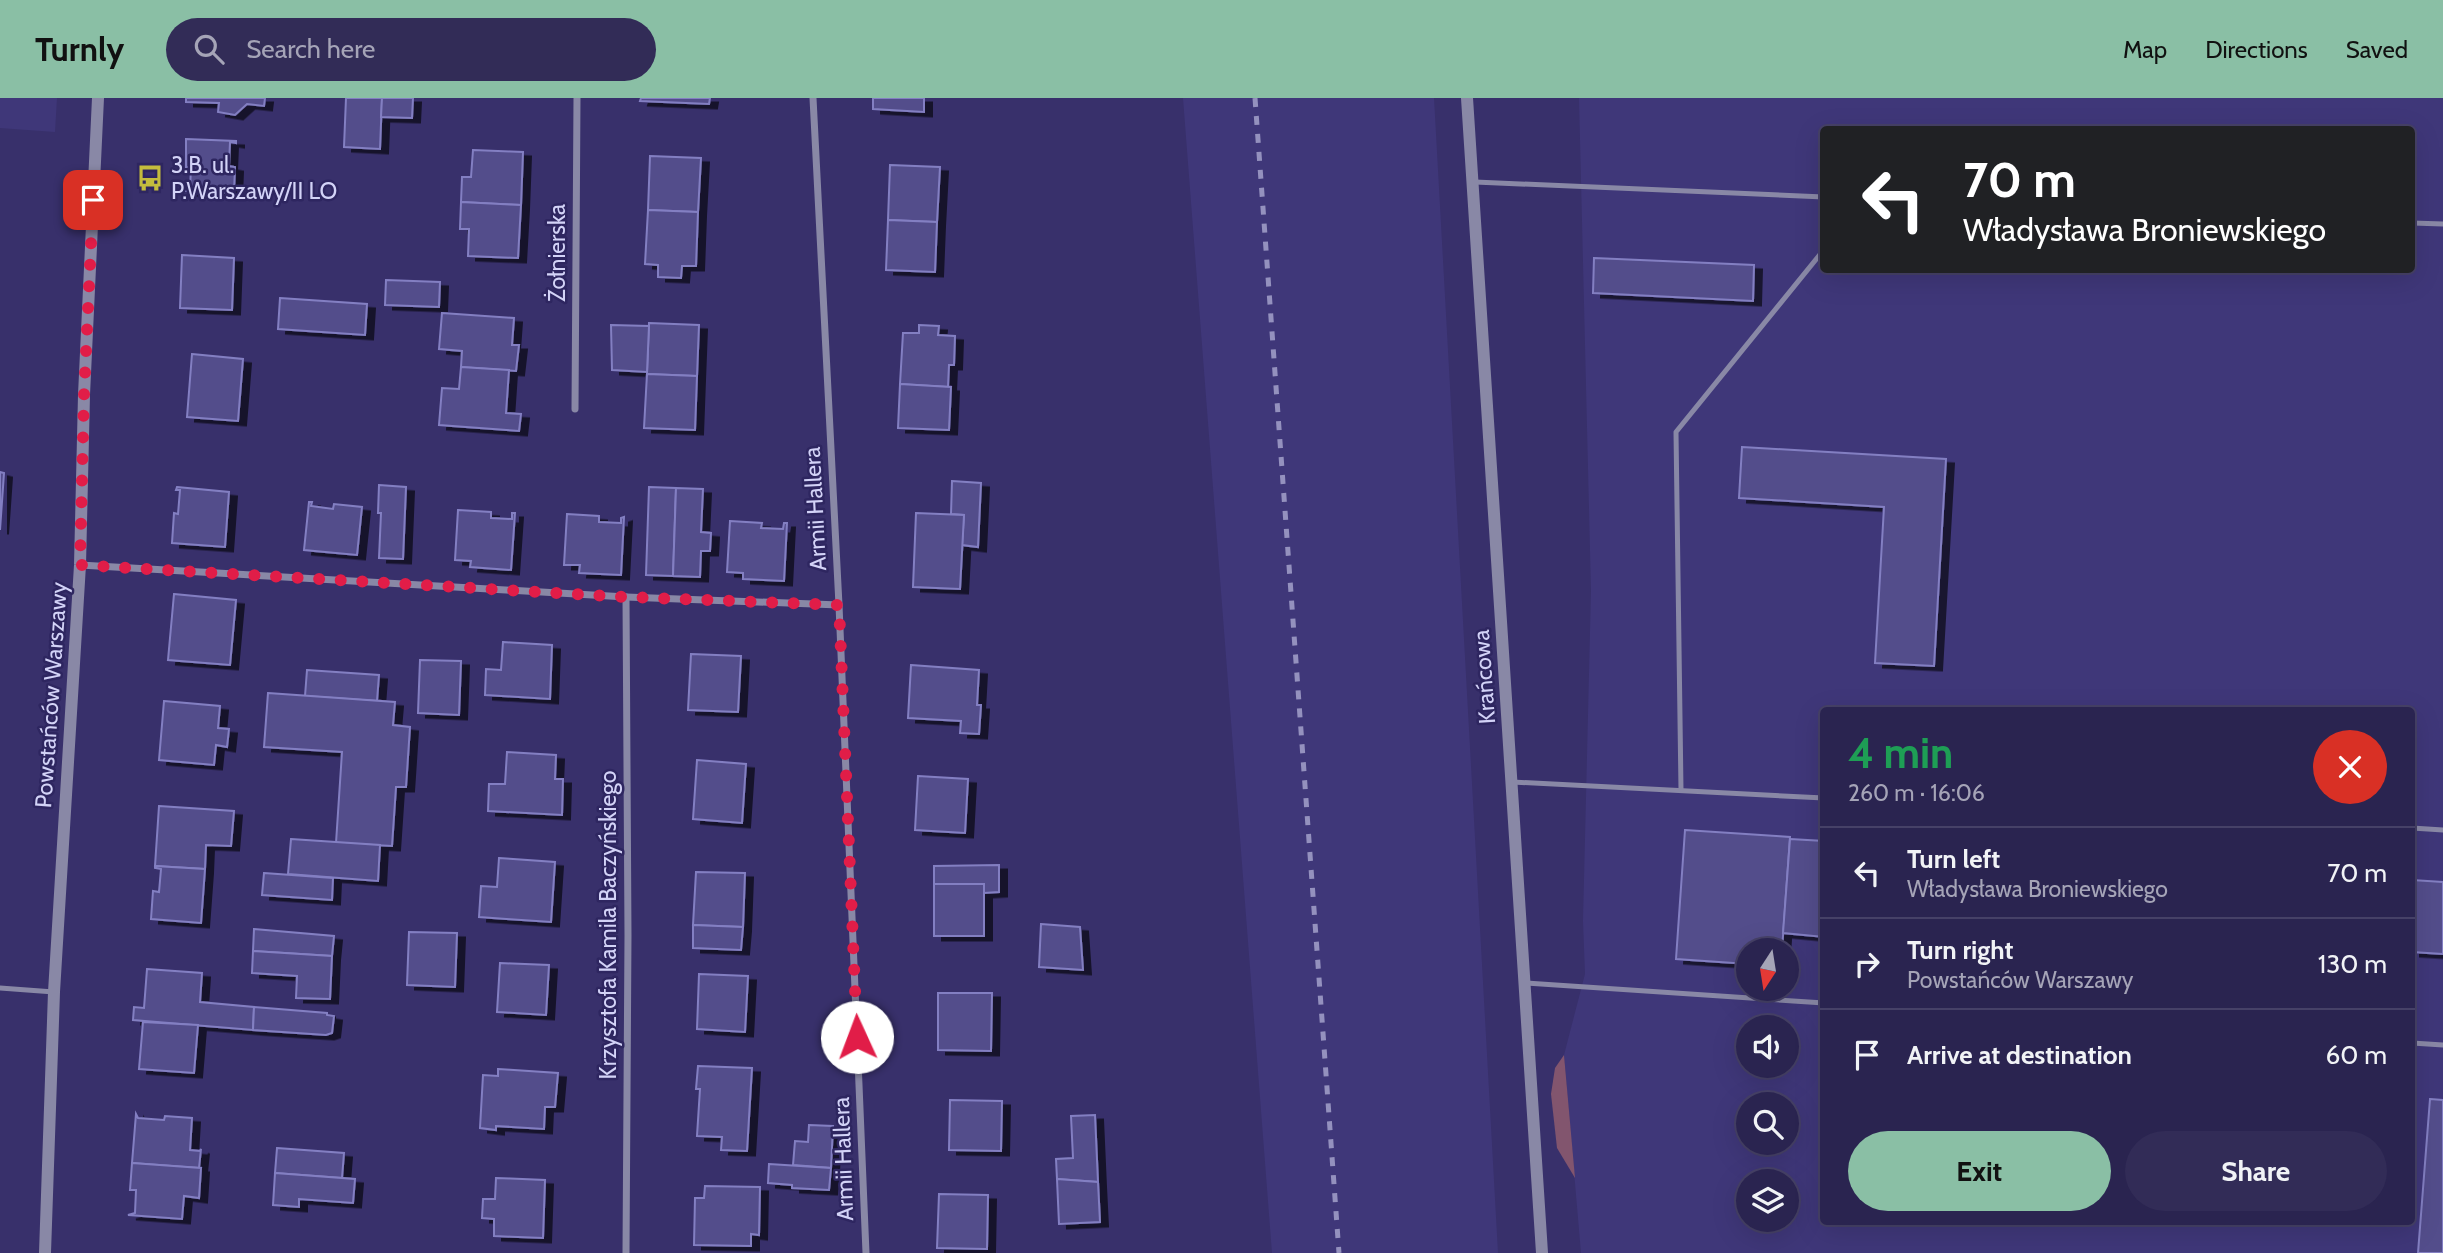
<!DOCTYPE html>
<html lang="en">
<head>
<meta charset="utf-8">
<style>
  body { margin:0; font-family:Cabin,sans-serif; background:#322c57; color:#f1f3f6; height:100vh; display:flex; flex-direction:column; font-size:26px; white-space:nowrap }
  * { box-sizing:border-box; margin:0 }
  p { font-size:23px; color:#a5a4b7 }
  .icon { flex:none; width:38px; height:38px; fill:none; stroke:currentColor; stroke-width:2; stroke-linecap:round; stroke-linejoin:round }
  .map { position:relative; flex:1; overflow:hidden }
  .side { position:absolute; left:1820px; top:609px; width:595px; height:518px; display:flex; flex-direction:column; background:#2a2450; border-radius:7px; box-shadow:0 7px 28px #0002,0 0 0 2px #464167 }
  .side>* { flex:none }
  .banner { position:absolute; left:1820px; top:28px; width:595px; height:147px; border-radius:7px; box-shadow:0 7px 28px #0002,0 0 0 2px #464167; background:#202124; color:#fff; overflow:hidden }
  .needle { width:46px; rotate:192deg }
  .fabs { position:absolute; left:1736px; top:840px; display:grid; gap:14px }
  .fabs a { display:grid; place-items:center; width:63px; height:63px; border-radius:50%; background:#2a2450; box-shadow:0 7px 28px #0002,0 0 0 2px #464167; font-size:35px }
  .pin { position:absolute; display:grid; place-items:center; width:60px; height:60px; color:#fff; margin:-30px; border-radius:14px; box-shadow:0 4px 10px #0006 }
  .me { position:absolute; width:77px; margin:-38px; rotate:358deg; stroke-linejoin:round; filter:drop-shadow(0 0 5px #0008) }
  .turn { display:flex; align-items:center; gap:24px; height:147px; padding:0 28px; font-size:32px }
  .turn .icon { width:91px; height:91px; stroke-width:2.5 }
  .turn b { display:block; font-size:49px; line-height:60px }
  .round { display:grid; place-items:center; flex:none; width:74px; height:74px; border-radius:37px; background:#322c57 }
  .headline { display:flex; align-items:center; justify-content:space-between; height:119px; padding:0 28px }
  h1 { font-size:42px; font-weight:700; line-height:52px; color:#1e9e55 }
  .cta { display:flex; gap:14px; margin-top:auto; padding:14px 28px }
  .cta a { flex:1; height:80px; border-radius:42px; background:#8abfa5; color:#111; font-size:28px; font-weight:700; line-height:80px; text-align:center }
  .cta a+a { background:#322c57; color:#f1f3f6 }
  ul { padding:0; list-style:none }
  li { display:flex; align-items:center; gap:21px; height:91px; padding:0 28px; border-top:2px solid #464167 }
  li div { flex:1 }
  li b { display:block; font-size:26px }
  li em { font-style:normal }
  header { display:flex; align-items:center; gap:42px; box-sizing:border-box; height:98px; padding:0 35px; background:#8abfa5; color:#111 }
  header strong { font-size:33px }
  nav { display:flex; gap:38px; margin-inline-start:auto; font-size:24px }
  .search { width:490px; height:63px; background:#322c57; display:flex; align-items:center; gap:18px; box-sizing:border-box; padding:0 24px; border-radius:38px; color:#a5a4b7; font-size:26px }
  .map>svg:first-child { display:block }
  .built { fill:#3f3779; fill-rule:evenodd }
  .green { fill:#82556e }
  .building { fill:#534d8b; stroke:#837fc2; stroke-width:2; filter:url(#shadow) }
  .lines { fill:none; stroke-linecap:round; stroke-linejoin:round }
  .service { stroke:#8988a6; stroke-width:5 }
  .minor { stroke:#8988a6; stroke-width:7 }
  .tertiary { stroke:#8988a6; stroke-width:12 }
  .rail { stroke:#9491be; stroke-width:5; stroke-dasharray:9 9; stroke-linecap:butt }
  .route { stroke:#e11d48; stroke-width:12; stroke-dasharray:0 21.6 }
  .labels { text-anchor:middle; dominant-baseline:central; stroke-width:5; stroke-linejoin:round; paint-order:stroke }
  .poi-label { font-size:23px; fill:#d3d3f7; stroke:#2e2660; text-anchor:start }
  .street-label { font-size:23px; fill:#d3d3f7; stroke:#2e2660 }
</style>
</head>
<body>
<header>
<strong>Turnly</strong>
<div class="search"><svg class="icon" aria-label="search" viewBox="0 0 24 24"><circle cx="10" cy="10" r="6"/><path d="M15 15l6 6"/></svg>Search here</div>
<nav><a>Map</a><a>Directions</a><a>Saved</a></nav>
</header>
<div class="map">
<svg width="2443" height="1155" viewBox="0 0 2443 1155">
  <defs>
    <filter id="shadow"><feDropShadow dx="8" dy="4.5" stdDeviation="0" flood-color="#0009"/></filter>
  </defs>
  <rect width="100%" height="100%" fill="#38306b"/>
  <g class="built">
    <polygon points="0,0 57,0 55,34 0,30"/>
    <polygon points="1183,0 1434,0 1498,1155 1272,1155"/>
    <path d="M1579,0H2443V1155H1581L1564,957L1585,876L1583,823L1591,493ZM1824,32H2412V172H1824ZM1824,612H2412V1124H1824ZM1748,852H1787V891H1748ZM1748,929H1787V968H1748ZM1748,1006H1787V1045H1748ZM1748,1083H1787V1122H1748Z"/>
  </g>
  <polygon class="green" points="1564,957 1575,1080 1557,1050 1551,996 1555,970"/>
  <g class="building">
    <polygon points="186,0 265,0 264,8 247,6 235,17 218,14 219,5 186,4"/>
    <polygon points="346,0 382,0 380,51 344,49"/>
    <polygon points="382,0 413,0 412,20 381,19"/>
    <polygon points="641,0 710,0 709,6 640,3"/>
    <polygon points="873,0 924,0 924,14 873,11"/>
    <polygon points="186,41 236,43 236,45 230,44 229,68 235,69 234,95 185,93 190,92 191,69 186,69"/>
    <polygon points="473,52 523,54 521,107 461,104 462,79 471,79"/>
    <polygon points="650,58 701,60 698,114 648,112"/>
    <polygon points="890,67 940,69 937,124 888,122"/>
    <polygon points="461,104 521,107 518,160 468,158 469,131 460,131"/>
    <polygon points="648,112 698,114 696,168 682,168 681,180 658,179 658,167 645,166"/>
    <polygon points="888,122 937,124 935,174 886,172"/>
    <polygon points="182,157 234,160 232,212 180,210"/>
    <polygon points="1594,160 1754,167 1753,203 1593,195"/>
    <polygon points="386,182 440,184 439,209 385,207"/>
    <polygon points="280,200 367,206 365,237 278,231"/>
    <polygon points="442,215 514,220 512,247 519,247 516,273 461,269 462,253 439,251"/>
    <polygon points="649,225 699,227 697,278 647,276"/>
    <polygon points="611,227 649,228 647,274 612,272"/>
    <polygon points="919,227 939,228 938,237 955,238 954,267 949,267 948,289 900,286 903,235 919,235"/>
    <polygon points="192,256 243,261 238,323 187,319"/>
    <polygon points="461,269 509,272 506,315 521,316 519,333 439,327 442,290 459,291"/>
    <polygon points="647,276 697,278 695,332 644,330"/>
    <polygon points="900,286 951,289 949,332 898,330"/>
    <polygon points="1742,349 1946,361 1934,568 1875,565 1884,409 1739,400"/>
    <polygon points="0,374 4,375 0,432"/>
    <polygon points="952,383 981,385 978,449 962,447 964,417 951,416"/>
    <polygon points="379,387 406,389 403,461 379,460 381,415 378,415"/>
    <polygon points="177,389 229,394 225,449 172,445 174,415 178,416 180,392 176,392"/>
    <polygon points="649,389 676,390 673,478 646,477"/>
    <polygon points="676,390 703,391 701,434 711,435 710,453 701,453 700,479 673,478"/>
    <polygon points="309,404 312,404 311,408 333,411 334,406 362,409 357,457 304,452"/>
    <polygon points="458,412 491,414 491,420 512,421 512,415 515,415 511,472 470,469 471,463 455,462"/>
    <polygon points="916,415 964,417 960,491 913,489"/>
    <polygon points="567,416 599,418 599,424 621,425 621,420 624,419 621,477 579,475 580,467 564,467"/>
    <polygon points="730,423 762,425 761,430 783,431 784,425 787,425 784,483 743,481 743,475 727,474"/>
    <polygon points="174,496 236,502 230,567 168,562"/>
    <polygon points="503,544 552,547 550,601 485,597 486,571 501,572"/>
    <polygon points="691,556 741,558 738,614 688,612"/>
    <polygon points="420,562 461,563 459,617 418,615"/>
    <polygon points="911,567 979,572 977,607 981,607 979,636 960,635 961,623 908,620"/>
    <polygon points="307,572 379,577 377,603 305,598"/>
    <polygon points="268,595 395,604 393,627 410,629 406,689 396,689 392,748 336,745 342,654 264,649"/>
    <polygon points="164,603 220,608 218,630 229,631 227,649 216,647 214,667 159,662"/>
    <polygon points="507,654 556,657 555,681 563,681 562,717 488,713 489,686 505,686"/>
    <polygon points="697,662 746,666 742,725 693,721"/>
    <polygon points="918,678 968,681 965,735 915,732"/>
    <polygon points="159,708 234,713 231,748 206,747 205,771 155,768"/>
    <polygon points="1685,732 1790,739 1782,852 1748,852 1748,866 1676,861"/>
    <polygon points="291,741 380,747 378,783 288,776"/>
    <polygon points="1790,741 1824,743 1824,839 1783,835"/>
    <polygon points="499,760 555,764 551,824 479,819 481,788 497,789"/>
    <polygon points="999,767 999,794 984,795 984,786 934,786 934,768"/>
    <polygon points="155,768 205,771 201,825 151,821 153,793 159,794 161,771 155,770"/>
    <polygon points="696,774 745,775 743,829 693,827"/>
    <polygon points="264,775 333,780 332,802 262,797"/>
    <polygon points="2412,782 2443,784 2443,856 2412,854"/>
    <rect x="934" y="786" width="50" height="52"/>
    <polygon points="1041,826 1080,829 1083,872 1039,869"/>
    <polygon points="693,827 743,829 741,852 693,850"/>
    <polygon points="254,831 334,838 332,858 253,853"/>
    <polygon points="409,834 457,835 455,889 407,887"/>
    <polygon points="253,853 332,858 330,901 296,900 297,878 252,875"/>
    <polygon points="500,865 549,867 546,917 497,914"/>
    <polygon points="147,871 202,875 200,904 254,909 253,932 133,922 134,909 144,910"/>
    <polygon points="699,876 748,878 745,934 697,931"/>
    <polygon points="938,895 992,895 991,953 938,952"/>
    <polygon points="254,909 327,915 327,917 334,918 332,935 326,937 253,932"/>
    <polygon points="143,924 198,927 194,975 139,971"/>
    <polygon points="698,968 752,970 747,1053 721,1052 722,1039 697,1038 700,991 696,991"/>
    <polygon points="498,971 558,975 555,1009 545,1009 544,1031 496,1028 496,1032 480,1030 483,977 498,978"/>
    <polygon points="2430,1001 2443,1002 2443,1155 2418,1155"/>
    <polygon points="950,1002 1002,1003 1001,1053 949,1052"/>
    <polygon points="136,1016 138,1020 164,1022 165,1018 192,1020 190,1052 200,1053 201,1051 199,1070 132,1065"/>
    <polygon points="1095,1017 1098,1084 1057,1081 1056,1061 1073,1060 1071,1018"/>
    <polygon points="809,1027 833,1028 831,1070 793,1067 795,1043 808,1044"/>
    <polygon points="277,1050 344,1055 342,1080 275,1075"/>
    <polygon points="132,1065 201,1070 199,1100 184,1098 182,1121 128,1117 135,1115 136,1092 130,1092"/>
    <polygon points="769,1066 831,1070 829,1092 792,1090 792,1087 768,1085"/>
    <polygon points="275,1075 355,1081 353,1105 299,1101 299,1109 273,1107"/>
    <polygon points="496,1080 545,1082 543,1140 494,1138 494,1121 482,1120 483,1101 495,1101"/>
    <polygon points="1057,1081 1098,1084 1100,1124 1059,1126"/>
    <polygon points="705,1088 760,1089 759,1137 751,1136 751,1148 694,1147 695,1100 704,1100"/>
    <polygon points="939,1096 988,1097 987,1151 937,1150"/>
  </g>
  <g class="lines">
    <g class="service">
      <polyline points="1475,84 1824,99"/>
      <polyline points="2412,125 2443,126"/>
      <polyline points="1512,684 1824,700"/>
      <polyline points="1681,692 1676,334 1822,154 1824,138"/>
      <polyline points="2412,730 2443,732"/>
      <polyline points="1526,885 1824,905"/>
      <polyline points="0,890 54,894"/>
      <polyline points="2412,945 2443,947"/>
    </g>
    <g class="minor">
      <polyline points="813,0 839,507 866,1155"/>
      <polyline points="575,311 577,0"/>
      <polyline points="80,467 626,499 839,507"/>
      <polyline points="626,499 628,837 626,1155"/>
    </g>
    <g class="tertiary">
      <polyline points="1467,0 1542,1155"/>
      <polyline points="45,1155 54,894 80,467 84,297 98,0"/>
    </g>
    <polyline class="rail" points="1255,0 1339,1155"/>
  </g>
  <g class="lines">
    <polyline class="route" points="93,102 84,297 80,467 626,499 839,507 857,939"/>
  </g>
  <defs>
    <g id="bus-bare" transform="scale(2.1)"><path d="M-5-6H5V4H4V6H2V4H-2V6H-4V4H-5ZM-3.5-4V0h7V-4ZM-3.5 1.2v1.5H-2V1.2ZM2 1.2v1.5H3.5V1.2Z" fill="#c4bc3d" stroke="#2e2660" stroke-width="2.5" paint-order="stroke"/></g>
  </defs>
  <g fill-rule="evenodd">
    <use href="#bus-bare" x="150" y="80"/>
  </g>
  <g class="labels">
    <g class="poi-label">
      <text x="171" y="67">3.B. ul.<tspan x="171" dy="26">P.Warszawy/II LO</tspan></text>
    </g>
    <g class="street-label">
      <text transform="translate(557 155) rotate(-90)">Żołnierska</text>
      <text transform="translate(815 411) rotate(-93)">Armii Hallera</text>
      <text transform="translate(1484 579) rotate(-94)">Krańcowa</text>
      <text transform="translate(51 597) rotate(-86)">Powstańców Warszawy</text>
      <text transform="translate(608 827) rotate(-90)">Krzysztofa Kamila Baczyńskiego</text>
      <text transform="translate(843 1061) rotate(-92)">Armii Hallera</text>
    </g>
  </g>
</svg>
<div class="fabs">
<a><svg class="needle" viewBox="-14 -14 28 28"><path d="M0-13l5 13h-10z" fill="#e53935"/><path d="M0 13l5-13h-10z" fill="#a5a4b7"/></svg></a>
<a><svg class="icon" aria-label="sound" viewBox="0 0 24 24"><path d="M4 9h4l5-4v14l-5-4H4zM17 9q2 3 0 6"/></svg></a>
<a><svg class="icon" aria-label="search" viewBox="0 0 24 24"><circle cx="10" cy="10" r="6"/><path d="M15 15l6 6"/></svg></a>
<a><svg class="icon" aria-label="layers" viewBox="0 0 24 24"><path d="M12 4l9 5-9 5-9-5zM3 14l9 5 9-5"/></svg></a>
</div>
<div class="pin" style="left:93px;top:102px;background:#d93025"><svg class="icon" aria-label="arrive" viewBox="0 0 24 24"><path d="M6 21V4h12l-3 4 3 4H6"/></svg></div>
<svg class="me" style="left:857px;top:939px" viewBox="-20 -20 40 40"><circle r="19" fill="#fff"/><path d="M0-13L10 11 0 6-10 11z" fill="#e11d48"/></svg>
<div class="banner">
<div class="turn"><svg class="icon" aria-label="left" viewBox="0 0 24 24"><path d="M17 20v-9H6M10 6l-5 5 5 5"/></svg><div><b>70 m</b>Władysława Broniewskiego</div></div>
</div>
<section class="side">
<div class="headline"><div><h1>4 min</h1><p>260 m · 16:06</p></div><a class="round" style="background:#d93025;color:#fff"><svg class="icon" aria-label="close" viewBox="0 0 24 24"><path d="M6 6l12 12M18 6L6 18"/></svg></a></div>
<ul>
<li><svg class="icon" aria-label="left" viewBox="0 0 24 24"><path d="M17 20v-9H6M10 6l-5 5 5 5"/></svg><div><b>Turn left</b><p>Władysława Broniewskiego</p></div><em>70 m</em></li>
<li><svg class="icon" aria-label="right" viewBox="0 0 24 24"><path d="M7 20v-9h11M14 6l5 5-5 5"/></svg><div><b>Turn right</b><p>Powstańców Warszawy</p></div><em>130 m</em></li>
<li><svg class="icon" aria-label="arrive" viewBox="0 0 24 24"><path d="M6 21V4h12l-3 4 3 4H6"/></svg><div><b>Arrive at destination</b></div><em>60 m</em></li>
</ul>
<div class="cta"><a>Exit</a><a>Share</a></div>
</section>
</div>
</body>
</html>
